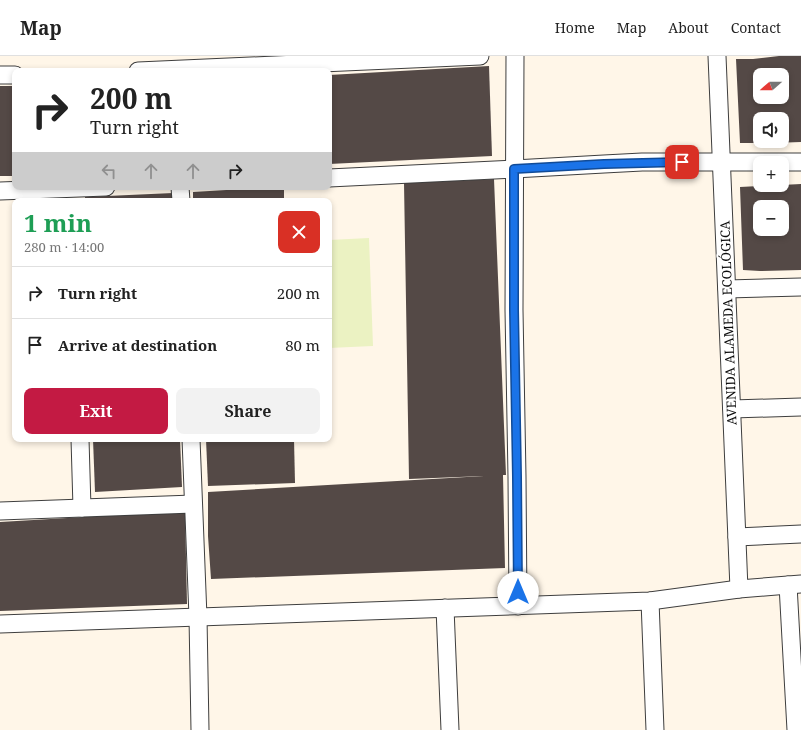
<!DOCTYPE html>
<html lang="en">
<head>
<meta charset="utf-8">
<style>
  body { margin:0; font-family:"Noto Serif",serif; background:#f2f2f2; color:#222; height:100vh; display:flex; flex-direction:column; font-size:15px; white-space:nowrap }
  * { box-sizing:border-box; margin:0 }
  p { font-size:13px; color:#767676 }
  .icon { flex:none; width:22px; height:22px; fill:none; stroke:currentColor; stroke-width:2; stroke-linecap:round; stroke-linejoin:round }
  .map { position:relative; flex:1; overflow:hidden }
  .side { position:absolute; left:12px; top:142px; width:320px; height:244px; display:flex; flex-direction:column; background:#fff; border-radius:8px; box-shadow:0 2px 6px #0003 }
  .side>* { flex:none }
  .guide { position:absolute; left:12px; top:12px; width:320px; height:122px; border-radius:8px; box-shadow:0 2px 6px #0003; background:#fff; color:#222; overflow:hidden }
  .needle { width:26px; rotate:250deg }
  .tools { position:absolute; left:753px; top:12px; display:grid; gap:8px }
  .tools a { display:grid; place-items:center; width:36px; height:36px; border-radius:8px; background:#fff; box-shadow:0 2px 6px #0003; font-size:20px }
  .pin { position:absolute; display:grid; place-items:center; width:34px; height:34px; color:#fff; margin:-17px; border-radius:8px; box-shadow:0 2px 6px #0006 }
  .me { position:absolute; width:44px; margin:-22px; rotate:0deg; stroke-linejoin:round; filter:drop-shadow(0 0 3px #0008) }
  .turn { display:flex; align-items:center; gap:14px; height:84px; padding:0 12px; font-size:18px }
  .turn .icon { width:52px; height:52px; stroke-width:2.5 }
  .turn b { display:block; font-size:28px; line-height:34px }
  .lanes { display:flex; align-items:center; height:38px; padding:0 12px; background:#0003; justify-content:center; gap:20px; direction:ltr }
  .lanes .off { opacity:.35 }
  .round { display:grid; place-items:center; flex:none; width:42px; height:42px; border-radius:8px; background:#f2f2f2 }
  .overview { display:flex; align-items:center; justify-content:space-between; height:68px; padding:0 12px }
  h1 { font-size:24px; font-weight:700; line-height:30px; color:#1e9e55 }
  .button { display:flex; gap:8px; margin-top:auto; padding:8px 12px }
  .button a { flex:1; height:46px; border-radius:8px; background:#c31a43; color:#fff; font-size:16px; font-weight:700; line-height:46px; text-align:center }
  .button a+a { background:#f2f2f2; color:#222 }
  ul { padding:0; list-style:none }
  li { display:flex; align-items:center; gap:12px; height:52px; padding:0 12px; border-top:1px solid #e0e0e0 }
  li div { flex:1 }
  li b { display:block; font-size:15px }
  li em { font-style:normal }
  header { display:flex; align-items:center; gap:24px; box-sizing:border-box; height:56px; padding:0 20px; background:#fff; border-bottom:1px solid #e0e0e0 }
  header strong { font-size:19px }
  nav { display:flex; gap:22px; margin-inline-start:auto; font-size:14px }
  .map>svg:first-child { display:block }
  .pitch { fill:#ebf2c2 }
  .building { fill:#544946; fill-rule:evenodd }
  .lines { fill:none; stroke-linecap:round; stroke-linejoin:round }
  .minor-casing { stroke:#3e3e3e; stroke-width:19 }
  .minor { stroke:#fff; stroke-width:17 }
  .route-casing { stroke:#114b97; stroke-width:10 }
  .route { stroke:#1a73e8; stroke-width:7 }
  .labels { text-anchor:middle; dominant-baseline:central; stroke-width:4; stroke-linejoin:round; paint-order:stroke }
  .street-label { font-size:13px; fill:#0b0b0b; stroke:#fff }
</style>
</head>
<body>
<header>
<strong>Map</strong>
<nav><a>Home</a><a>Map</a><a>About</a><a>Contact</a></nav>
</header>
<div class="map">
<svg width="801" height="674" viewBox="0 0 801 674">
  <rect width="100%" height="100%" fill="#fff6e8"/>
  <polygon class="pitch" points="369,182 373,290 329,292 329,184"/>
  <g class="building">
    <path d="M779,0H801V86L773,87H740L736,3H753ZM760,19H782V41H760ZM760,63H782V85H760Z"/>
    <polygon points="489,10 492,100 329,108 329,19"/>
    <rect x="0" y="30" width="15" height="90"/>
    <polygon points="494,123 506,419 503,419 505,512 211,523 208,480 208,436 484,420 409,423 404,127"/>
    <path d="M801,128V214L760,215L743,214L740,131ZM760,151H782V173H760Z"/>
    <polygon points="284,132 284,145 193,145 193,136 243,133"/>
    <polygon points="173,137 173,145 85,145 85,141"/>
    <polygon points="93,383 180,383 182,431 95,436"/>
    <polygon points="206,383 294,383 295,427 208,430"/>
    <polygon points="185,455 187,548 0,555 0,466"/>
  </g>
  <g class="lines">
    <g class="minor-casing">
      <g id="minor">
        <polyline points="515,0 514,254 517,421 518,550"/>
        <polyline points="717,0 739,533"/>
        <polyline points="138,15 480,0"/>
        <polyline points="0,19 15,19"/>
        <polyline points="329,122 514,113 604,108 642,106 801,106"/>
        <polyline points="180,131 181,145"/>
        <polyline points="0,135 106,131"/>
        <polyline points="727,233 801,231"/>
        <polyline points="732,353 801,351"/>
        <polyline points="80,383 82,452"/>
        <polyline points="191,383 198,561 200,674"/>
        <polyline points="0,455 193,448"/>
        <polyline points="737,481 801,478"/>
        <polyline points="788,529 796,674"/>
        <polyline points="650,545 655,674"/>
        <polyline points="445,552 450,674"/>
        <polyline points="0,568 650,545 739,533 801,528"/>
      </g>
    </g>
    <use href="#minor" class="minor"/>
  </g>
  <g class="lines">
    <g class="route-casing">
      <polyline id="route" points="518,536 517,421 514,254 514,113 604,108 682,106"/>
    </g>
    <use href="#route" class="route"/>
  </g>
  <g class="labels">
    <g class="street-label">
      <text transform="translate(728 267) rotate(-92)">AVENIDA ALAMEDA ECOLÓGICA</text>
    </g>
  </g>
</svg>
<div class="tools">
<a><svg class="needle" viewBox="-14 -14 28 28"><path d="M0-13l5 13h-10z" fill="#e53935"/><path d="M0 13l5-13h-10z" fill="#767676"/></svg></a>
<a><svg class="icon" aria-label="sound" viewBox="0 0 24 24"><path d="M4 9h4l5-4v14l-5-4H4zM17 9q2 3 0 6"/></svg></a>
<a>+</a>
<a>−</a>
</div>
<div class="pin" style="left:682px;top:106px;background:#d93025"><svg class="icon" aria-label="arrive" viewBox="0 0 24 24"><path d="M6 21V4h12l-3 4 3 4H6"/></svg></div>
<svg class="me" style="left:518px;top:536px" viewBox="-20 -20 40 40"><circle r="19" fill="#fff"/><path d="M0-13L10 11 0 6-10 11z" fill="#1a73e8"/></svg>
<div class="guide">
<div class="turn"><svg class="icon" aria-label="right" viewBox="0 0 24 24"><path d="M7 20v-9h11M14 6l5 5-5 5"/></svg><div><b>200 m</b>Turn right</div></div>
<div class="lanes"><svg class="icon off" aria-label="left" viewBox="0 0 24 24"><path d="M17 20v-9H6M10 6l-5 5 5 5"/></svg><svg class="icon off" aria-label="ahead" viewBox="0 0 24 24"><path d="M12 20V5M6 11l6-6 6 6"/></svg><svg class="icon off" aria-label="ahead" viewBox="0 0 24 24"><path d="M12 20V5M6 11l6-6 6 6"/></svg><svg class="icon" aria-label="right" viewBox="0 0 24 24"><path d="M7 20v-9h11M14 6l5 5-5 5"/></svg></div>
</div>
<section class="side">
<div class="overview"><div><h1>1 min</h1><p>280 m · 14:00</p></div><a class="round" style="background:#d93025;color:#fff"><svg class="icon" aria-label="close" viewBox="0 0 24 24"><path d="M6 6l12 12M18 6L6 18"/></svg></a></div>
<ul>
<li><svg class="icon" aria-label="right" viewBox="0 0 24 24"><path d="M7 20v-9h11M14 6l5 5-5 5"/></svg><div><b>Turn right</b></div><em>200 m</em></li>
<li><svg class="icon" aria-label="arrive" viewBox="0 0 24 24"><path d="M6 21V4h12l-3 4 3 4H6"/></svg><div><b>Arrive at destination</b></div><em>80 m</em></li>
</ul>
<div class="button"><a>Exit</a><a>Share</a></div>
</section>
</div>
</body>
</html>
